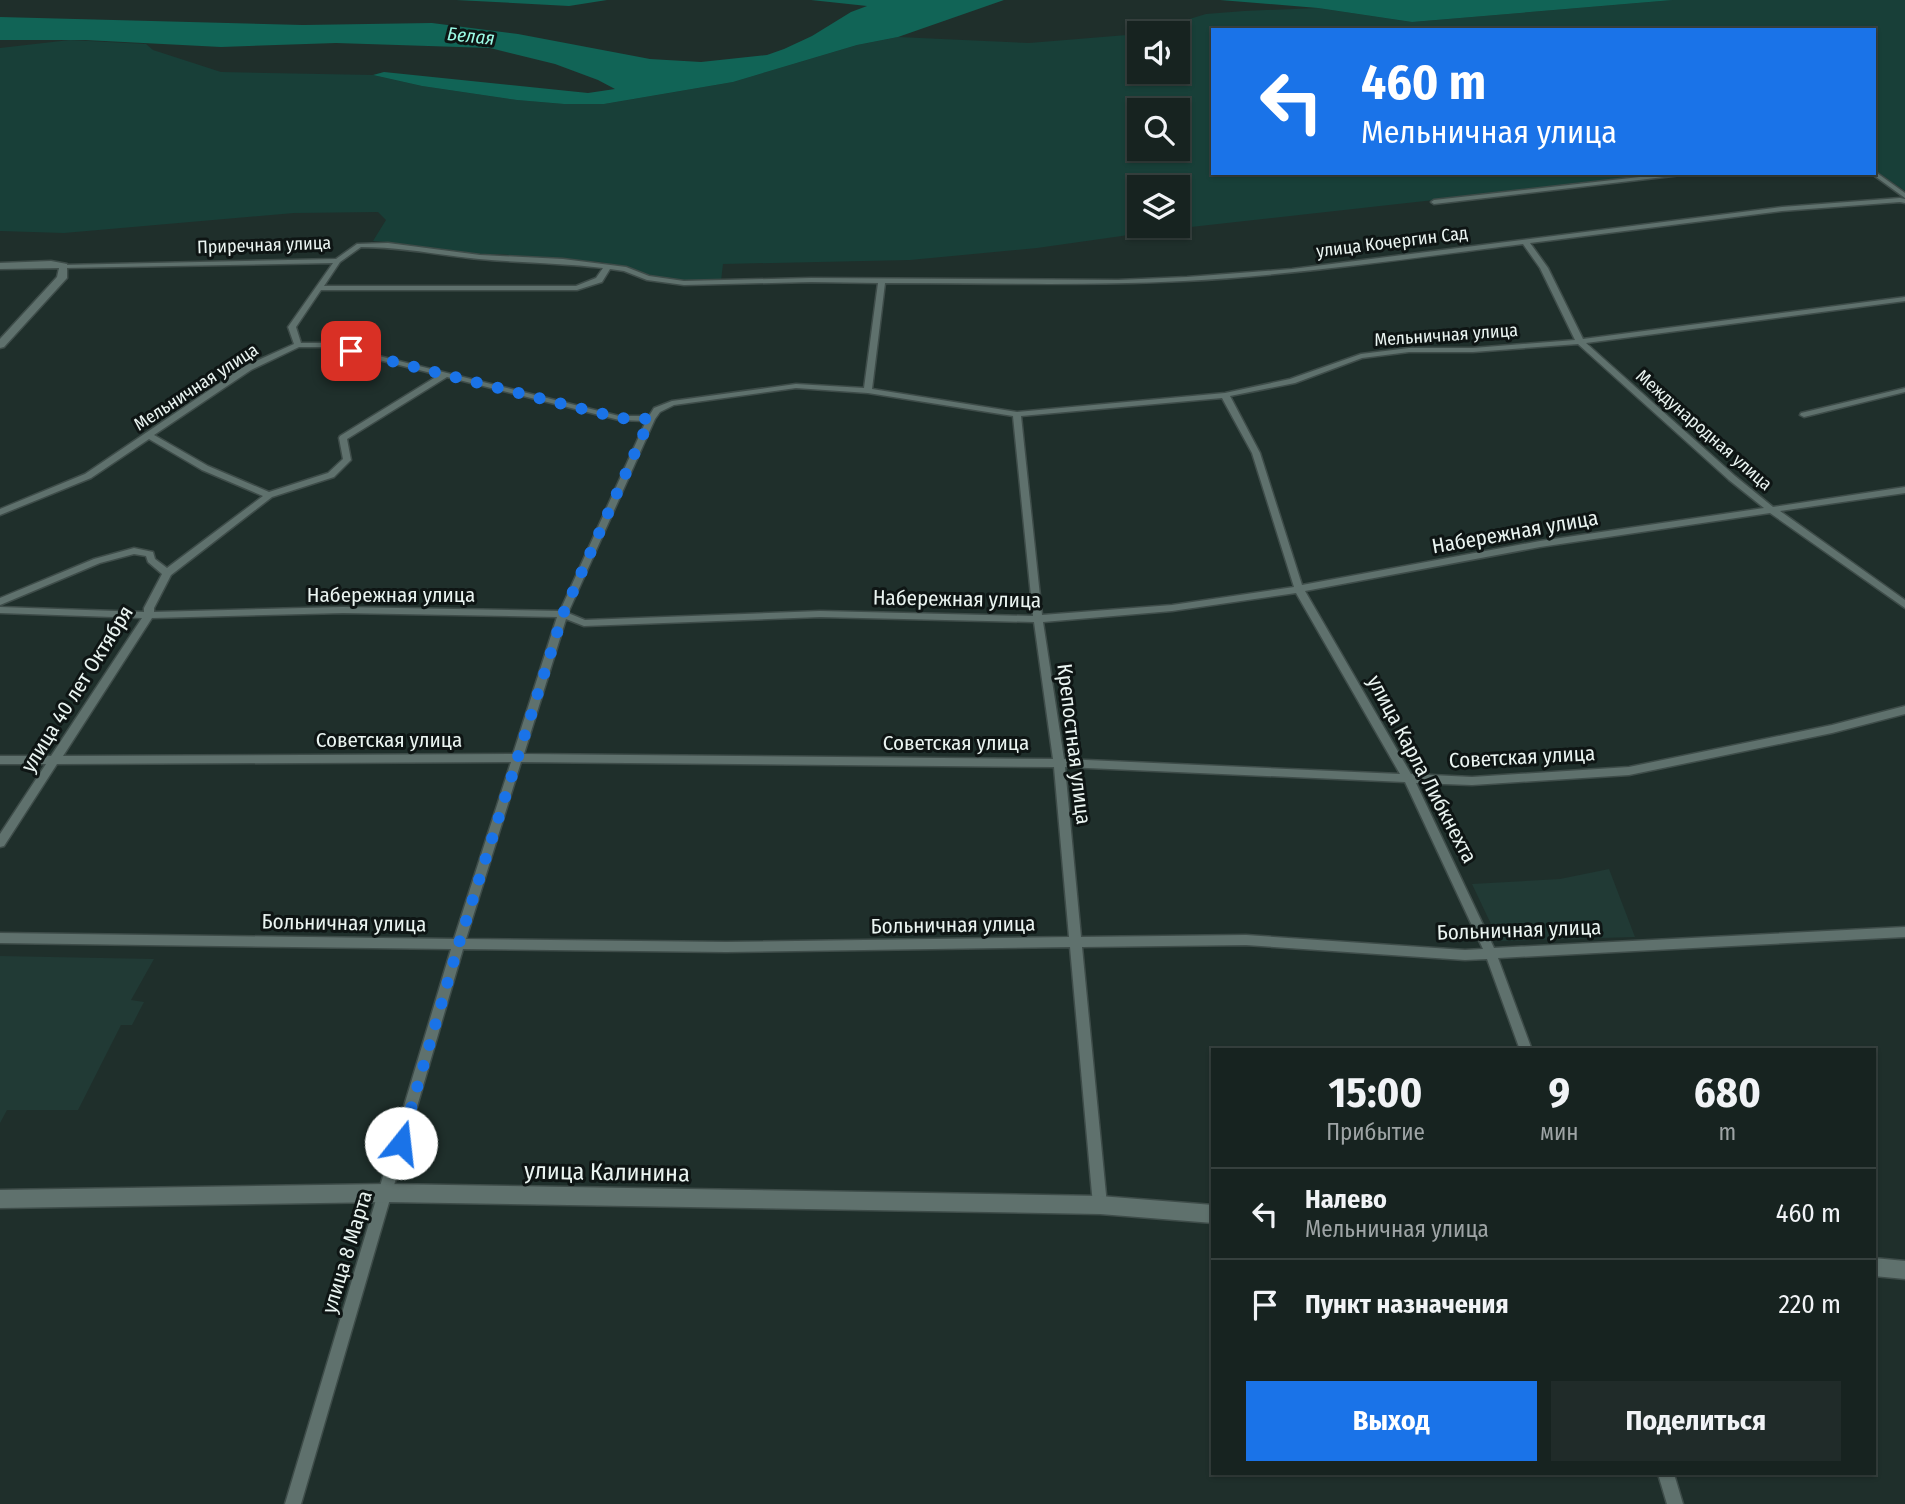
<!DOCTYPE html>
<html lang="ru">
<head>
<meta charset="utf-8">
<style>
  body { margin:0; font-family:"Fira Sans Condensed",sans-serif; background:#202b29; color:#f1f3f6; height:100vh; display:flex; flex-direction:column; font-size:26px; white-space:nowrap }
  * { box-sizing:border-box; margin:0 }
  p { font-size:23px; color:#9ea4a5 }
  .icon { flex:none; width:38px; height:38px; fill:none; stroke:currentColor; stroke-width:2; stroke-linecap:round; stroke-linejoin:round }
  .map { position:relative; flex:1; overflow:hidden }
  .details { position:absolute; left:1211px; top:1048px; width:665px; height:427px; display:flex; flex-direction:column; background:#172320; border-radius:0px; box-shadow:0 2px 5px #0004,0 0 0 2px #36403e }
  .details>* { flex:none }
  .guide { position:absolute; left:1211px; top:28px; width:665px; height:147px; border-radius:0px; box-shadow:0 2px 5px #0004,0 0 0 2px #36403e; background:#1a73e8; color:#fff; overflow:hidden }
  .controls { position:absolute; left:1127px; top:21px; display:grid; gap:14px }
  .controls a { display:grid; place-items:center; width:63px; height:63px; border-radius:0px; background:#172320; box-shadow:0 2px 5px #0004,0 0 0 2px #36403e; font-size:35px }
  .pin { position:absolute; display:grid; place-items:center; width:60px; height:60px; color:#fff; margin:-30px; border-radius:14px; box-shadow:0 4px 10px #0006 }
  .me { position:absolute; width:77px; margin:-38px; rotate:16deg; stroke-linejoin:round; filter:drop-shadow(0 0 5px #0008) }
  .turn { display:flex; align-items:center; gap:24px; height:147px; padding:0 35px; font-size:32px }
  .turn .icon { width:91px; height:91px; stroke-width:2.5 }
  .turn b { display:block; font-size:49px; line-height:60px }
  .eta { display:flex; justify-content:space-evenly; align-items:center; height:119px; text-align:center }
  .eta b { font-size:42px; font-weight:700; line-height:49px }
  .primary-button { display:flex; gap:14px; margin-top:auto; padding:14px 35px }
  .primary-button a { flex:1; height:80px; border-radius:0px; background:#1a73e8; color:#fff; font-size:28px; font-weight:700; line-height:80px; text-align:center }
  .primary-button a+a { background:#202b29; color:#f1f3f6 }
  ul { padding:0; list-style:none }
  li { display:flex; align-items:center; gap:21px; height:91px; padding:0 35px; border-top:2px solid #36403e }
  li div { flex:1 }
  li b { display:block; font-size:26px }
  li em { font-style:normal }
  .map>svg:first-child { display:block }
  .built { fill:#213a35 }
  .green { fill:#183f38; fill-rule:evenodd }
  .water { fill:#116456 }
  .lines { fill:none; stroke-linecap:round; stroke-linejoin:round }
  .minor-casing { stroke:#3e4c49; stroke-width:3 }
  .tertiary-casing { stroke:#3e4c49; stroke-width:3 }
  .minor { fill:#5f716d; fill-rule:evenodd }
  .tertiary { fill:#5f716d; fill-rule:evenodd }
  .route { stroke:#1a73e8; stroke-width:12; stroke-dasharray:0 21.6 }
  .labels { text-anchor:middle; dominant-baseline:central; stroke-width:6; stroke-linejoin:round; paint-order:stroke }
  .far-street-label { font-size:18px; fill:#eaf4f1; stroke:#0e1514 }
  .far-water-label { font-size:19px; font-style:italic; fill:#9bfae5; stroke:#0e1514 }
  .street-label { font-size:21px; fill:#eaf4f1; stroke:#0e1514 }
  .near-street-label { font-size:24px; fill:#eaf4f1; stroke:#0e1514 }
</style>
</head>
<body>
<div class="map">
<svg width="1905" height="1504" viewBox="0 0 1905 1504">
  <rect width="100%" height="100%" fill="#1f2f2b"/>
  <g class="built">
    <polygon points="1609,869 1635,937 1499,941 1472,884 1560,879"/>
    <polygon points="0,956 154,959 131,1000 144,1002 132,1025 121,1025 78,1110 7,1110 0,1123"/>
  </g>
  <path class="green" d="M1673,0H1905V191L1874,170V30H1213V173H1676L1164,230L1037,248L910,260L723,264L721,281H671L601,262L513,256C501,252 492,256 480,254C444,251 409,243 373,241L386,220L378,212L294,213L64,233L0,231V48L70,40L146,44L153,50L221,72L373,75L422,86L517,100L564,104H604L733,82L857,45L898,37L1029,43L1139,34V72H1178V33H1143L1206,14L1244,11L1318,8L1412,22ZM1139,110H1178V149H1139ZM1139,187H1178V226H1139Z"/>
  <g class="water">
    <polygon points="456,0 607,0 569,6"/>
    <polygon points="811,0 1004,0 898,37 857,45 733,82 604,104 564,104 517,100 422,86 373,75 384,72 588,93 615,89 598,80 555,64 490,48 336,43 221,47 85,40 0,40 0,17 303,25 432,23 518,34 650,59 701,62 767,55 784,49 812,36 851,12 867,6"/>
    <polygon points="1220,0 1673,0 1412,22 1318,8"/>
  </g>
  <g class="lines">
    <g class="minor-casing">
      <g id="minor">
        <polygon points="1874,171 1905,193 1905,198 1872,174"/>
        <polygon points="1675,173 1698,173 1434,204 1431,202 1434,200"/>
        <path d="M1900,198L1905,199V203L1900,202L1782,211L1530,243L1548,268L1583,339L1905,297V301L1586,343L1735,476L1773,507L1905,487V493L1780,511L1905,600V608L1770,513L1540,547L1305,591L1411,774L1472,777L1629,767L1832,725L1905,706V714L1832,733L1629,775L1472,785L1416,783L1494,948L1905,927V937L1498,958L1532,1050H1520L1487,959L1465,960L1246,945L1082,947L1107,1205L1105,1210L1100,1212L1095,1210L1093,1205L1070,947L726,952L463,949L301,1504H285L451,949L0,943V933L454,939L511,762L57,764L4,846L0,847V834L46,764H0V756H51L142,618L0,613V607L144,612V608L162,574L148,562L146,556L134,554L100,563L0,605V598L94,559L134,548L153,552L155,559L167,568L263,496L202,470L149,439L91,478L0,515V509L85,474L245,366L294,344L288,327L333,263L64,268L60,266L62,265L336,259L357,244L388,243L480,255L563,259L626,267L649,276L684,281L811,278L1118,280L1187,277L1292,269L1782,207ZM1523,244L1540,268L1575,340L1473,348H1409L1361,354L1290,379L1225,393L1017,412L872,389L885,283C985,283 1085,286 1184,281C1298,275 1411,258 1523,244ZM361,247C401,247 439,255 479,259C521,263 562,263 603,268L596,278L576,286H324L340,262ZM610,269L624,271L647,280L684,285L811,282L878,283L864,388L796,384L672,401L654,408L649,416H619L327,343H301L296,327L321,290H577L602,282ZM1578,344L1729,480L1764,508L1540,541L1302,585L1260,453L1230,396L1295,383L1362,358L1409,352H1473ZM299,347H327L439,375L340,436L339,438L343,459L328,473L269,492L208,466L154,435L251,370ZM447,377L619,420L646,421L560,611L343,607L154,612V608L171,575L272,497L334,477L351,460L347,439ZM796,388L868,393L1013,416L1033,616L820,611L585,620L568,613L655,419L660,412L674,405ZM1222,398L1252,453L1294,587L1172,605L1042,615L1021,416ZM1296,593L1400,774L1064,759L1043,622L1172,611ZM343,613L557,617L513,754L63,756L152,618ZM820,617L1034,622L1053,759L524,754L566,619L584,626ZM521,762L1054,767L1069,937L726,942L466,939ZM1065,767L1405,782L1483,949L1465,950L1246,935L1081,937Z"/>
        <polygon points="1905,388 1905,392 1804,417 1800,415 1801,413"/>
        <polygon points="1658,1474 1674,1474 1683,1504 1667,1504"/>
      </g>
    </g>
    <g class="tertiary-casing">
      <g id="tertiary">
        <polygon points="51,261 67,264 67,278 4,347 0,348 0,339 57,277 59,268 0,269 0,263"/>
        <polygon points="387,1184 1100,1196 1213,1205 1213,1223 1100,1214 387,1202 0,1208 0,1190"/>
        <polygon points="1874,1258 1905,1261 1905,1279 1874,1276"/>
      </g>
    </g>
    <use href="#minor" class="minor"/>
    <use href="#tertiary" class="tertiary"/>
  </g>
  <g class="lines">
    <polyline class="route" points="351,351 619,418 650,419 563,614 459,943 401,1143"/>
  </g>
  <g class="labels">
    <g class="far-street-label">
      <text transform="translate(1392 242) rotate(-7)">улица Кочергин Сад</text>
      <text transform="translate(264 245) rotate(-2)">Приречная улица</text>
      <text transform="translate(1446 335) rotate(-4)">Мельничная улица</text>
      <text transform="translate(196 387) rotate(-33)">Мельничная улица</text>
      <text transform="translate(1704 430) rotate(41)">Международная улица</text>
    </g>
    <g class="far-water-label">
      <text transform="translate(471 36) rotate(6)">Белая</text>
    </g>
    <g class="street-label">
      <text transform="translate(1515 532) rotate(-10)">Набережная улица</text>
      <text x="391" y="595">Набережная улица</text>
      <text transform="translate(957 599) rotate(1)">Набережная улица</text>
      <text transform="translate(77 689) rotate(-58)">улица 40 лет Октября</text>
      <text x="389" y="740">Советская улица</text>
      <text x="956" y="743">Советская улица</text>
      <text transform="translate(1074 744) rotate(83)">Крепостная улица</text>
      <text transform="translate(1522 757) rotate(-3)">Советская улица</text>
      <text transform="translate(1422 769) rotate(62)">улица Карла Либкнехта</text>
      <text transform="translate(344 923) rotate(1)">Больничная улица</text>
      <text transform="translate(953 925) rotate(-1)">Больничная улица</text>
      <text transform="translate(1519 930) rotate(-2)">Больничная улица</text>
      <text transform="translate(347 1252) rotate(-73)">улица 8 Марта</text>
    </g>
    <g class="near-street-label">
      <text transform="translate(607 1172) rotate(1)">улица Калинина</text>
    </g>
  </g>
</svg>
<div class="controls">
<a><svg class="icon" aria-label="sound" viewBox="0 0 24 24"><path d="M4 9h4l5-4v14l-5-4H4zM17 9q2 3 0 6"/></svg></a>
<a><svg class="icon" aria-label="search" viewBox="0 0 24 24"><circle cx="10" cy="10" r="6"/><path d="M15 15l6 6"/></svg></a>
<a><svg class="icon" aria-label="layers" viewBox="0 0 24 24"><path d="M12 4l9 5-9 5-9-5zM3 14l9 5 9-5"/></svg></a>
</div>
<div class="pin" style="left:351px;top:351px;background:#d93025"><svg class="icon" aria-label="arrive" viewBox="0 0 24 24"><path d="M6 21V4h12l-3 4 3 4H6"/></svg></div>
<svg class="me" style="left:401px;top:1143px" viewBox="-20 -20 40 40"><circle r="19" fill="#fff"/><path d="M0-13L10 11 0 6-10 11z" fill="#1a73e8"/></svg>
<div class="guide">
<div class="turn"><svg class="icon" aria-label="left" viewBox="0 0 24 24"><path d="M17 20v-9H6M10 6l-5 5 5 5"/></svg><div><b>460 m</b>Мельничная улица</div></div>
</div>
<section class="details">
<div class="eta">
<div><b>15:00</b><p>Прибытие</p></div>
<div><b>9</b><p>мин</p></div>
<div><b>680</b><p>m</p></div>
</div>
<ul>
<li><svg class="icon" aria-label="left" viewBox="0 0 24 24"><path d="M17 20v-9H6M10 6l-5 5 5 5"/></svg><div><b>Налево</b><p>Мельничная улица</p></div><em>460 m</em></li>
<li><svg class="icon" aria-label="arrive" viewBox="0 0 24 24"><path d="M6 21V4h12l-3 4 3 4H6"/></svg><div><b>Пункт назначения</b></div><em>220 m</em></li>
</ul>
<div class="primary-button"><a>Выход</a><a>Поделиться</a></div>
</section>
</div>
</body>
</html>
